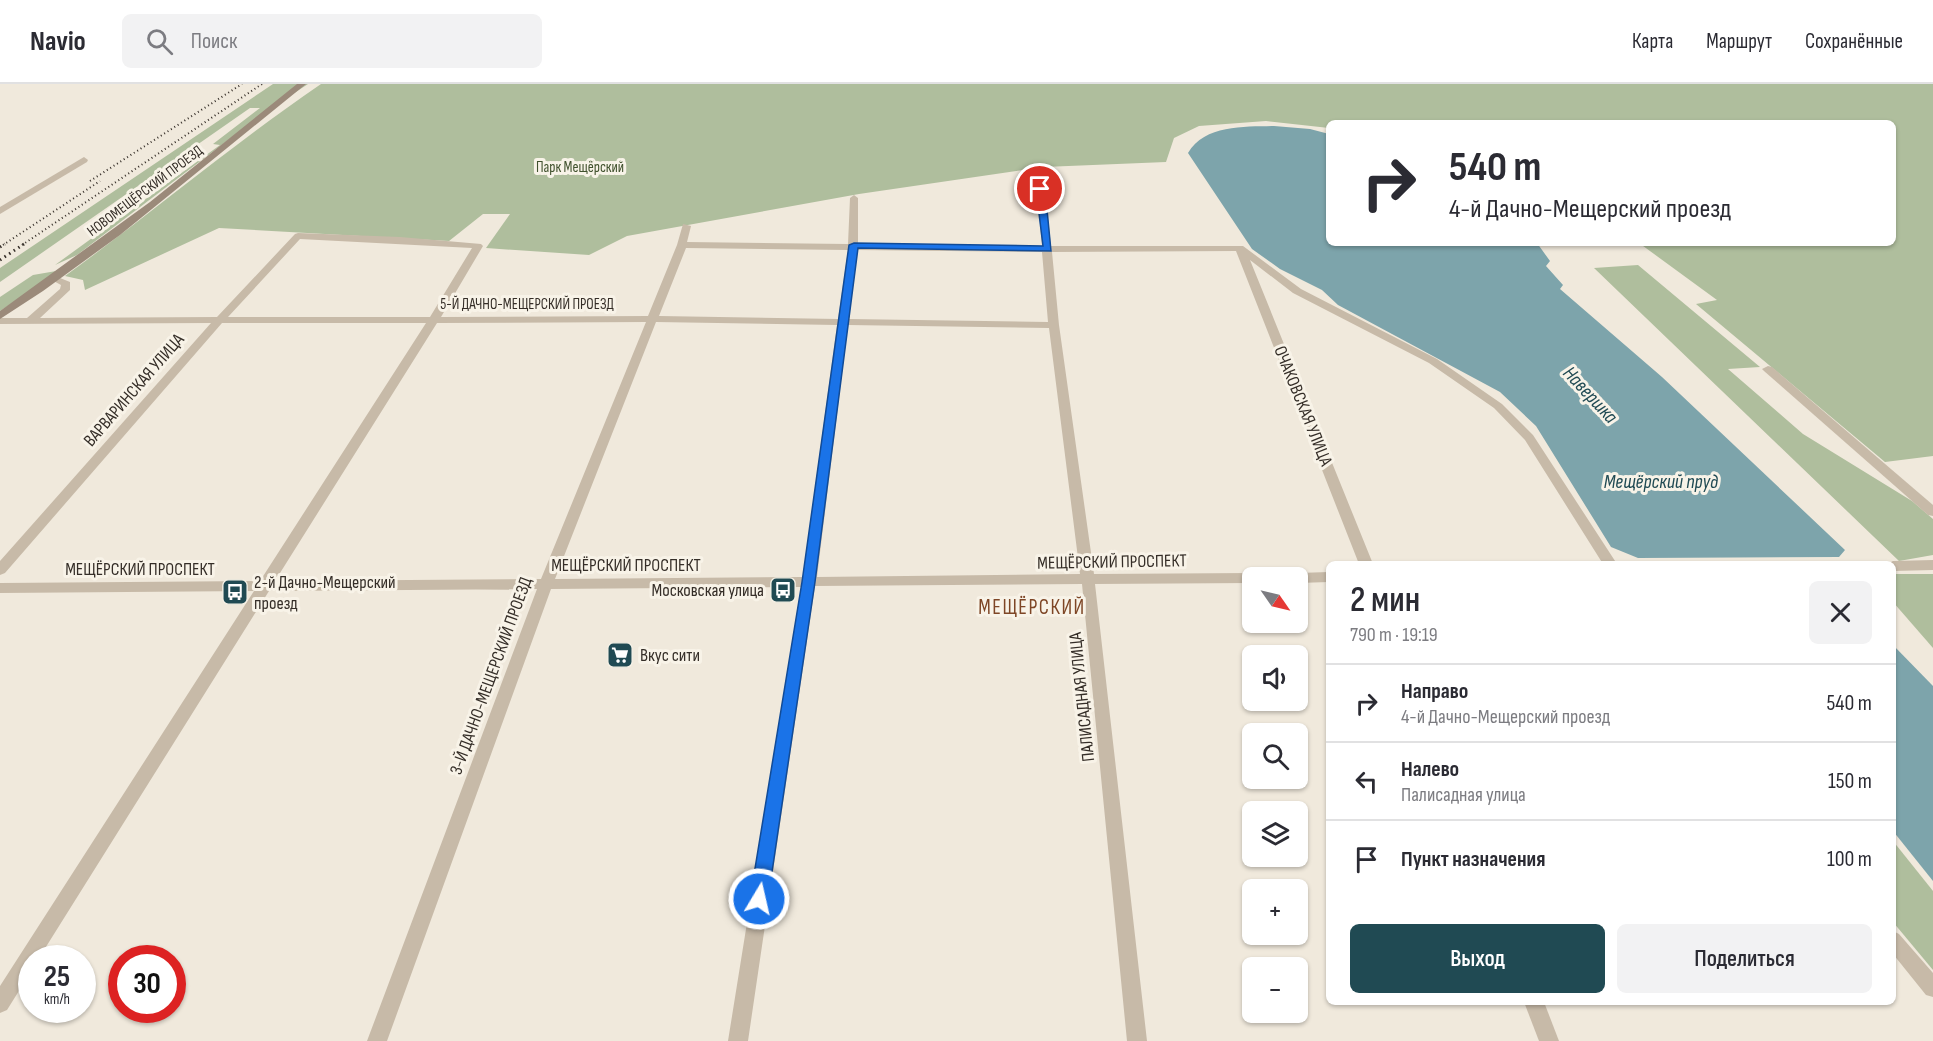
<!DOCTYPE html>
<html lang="ru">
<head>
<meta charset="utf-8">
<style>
  body { margin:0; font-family:"Sofia Sans Condensed",sans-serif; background:#f2f2f3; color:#2b2b33; height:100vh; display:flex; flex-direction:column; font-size:22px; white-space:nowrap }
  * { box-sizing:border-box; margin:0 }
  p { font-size:20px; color:#7c7c81 }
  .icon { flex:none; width:33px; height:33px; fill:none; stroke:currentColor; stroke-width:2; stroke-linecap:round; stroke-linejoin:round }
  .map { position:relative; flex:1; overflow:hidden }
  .drawer { position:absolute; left:1326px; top:477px; width:570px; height:444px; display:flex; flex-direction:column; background:#fff; border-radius:9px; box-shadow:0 2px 4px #0004 }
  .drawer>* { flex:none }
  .top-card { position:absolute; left:1326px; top:36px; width:570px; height:126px; border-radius:9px; box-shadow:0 2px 4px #0004; background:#fff; color:#2b2b33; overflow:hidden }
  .needle { width:39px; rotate:124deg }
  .tools { position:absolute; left:1242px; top:483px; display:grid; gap:12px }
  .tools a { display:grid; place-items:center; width:66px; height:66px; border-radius:9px; background:#fff; box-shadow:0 2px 4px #0004; font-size:30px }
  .speed { position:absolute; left:18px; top:861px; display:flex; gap:12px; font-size:30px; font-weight:700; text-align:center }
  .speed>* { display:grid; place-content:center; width:78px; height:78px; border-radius:50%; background:#fff; box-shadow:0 2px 4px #0004; line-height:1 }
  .speed small { font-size:15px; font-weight:400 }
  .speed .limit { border:9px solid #d22; background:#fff; color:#111 }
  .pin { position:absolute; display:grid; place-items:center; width:51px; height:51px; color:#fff; margin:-26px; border:3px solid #fff; border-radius:50%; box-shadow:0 2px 6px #0007 }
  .me { position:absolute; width:66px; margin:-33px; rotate:9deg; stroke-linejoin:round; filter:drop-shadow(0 0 4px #0008) }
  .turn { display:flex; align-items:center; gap:21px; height:126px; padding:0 24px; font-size:27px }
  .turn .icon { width:78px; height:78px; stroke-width:2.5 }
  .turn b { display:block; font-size:42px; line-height:51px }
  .round { display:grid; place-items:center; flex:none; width:63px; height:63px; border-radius:9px; background:#f2f2f3 }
  .head { display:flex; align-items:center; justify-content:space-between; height:102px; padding:0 24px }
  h1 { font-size:36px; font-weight:600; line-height:45px }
  .action { display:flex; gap:12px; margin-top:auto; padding:12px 24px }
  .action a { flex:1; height:69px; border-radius:9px; background:#204a53; color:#fff; font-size:24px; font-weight:600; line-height:69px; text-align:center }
  .action a+a { background:#f2f2f3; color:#2b2b33 }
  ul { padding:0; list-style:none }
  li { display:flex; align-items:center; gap:18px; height:78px; padding:0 24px; border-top:2px solid #e1e1e2 }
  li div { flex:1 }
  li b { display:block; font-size:22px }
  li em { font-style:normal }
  header { display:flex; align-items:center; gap:36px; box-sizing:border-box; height:84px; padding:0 30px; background:#fff; border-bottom:2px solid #e1e1e2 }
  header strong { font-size:28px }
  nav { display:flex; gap:33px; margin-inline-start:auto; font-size:21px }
  .search { width:420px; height:54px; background:#f2f2f3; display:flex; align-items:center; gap:15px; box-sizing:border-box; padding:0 21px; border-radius:9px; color:#7c7c81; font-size:22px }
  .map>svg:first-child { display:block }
  .green { fill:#afbe9d }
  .water { fill:#7da4ab }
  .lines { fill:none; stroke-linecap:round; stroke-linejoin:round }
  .street { fill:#c7baa8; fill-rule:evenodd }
  .secondary { fill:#9b8a7a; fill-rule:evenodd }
  .rail-far1 { stroke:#352e28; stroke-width:2; stroke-dasharray:1 3; stroke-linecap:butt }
  .rail { stroke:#352e28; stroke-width:3; stroke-dasharray:1.5 4; stroke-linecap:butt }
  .route { fill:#1a73e8; stroke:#114b97; stroke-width:1.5 }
  .labels { text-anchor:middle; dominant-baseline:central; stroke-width:6; stroke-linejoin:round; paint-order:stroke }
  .far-park-label { font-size:15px; fill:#40512d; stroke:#f8f3e8 }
  .far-street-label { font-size:15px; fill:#352e28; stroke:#f8f3e8 }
  .street-label { font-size:18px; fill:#352e28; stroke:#f8f3e8 }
  .poi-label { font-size:18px; fill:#352e28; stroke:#f8f3e8; text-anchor:start }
  .water-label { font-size:20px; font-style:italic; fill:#204a53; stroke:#f8f3e8 }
  .quarter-label { font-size:21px; letter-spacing:1.5px; fill:#7e4626; stroke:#f8f3e8 }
</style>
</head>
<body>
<header>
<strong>Navio</strong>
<div class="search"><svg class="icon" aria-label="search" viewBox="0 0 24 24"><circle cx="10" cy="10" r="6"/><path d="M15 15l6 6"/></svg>Поиск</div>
<nav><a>Карта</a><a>Маршрут</a><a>Сохранённые</a></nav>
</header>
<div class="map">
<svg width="1933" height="957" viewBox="0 0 1933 957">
  <rect width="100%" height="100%" fill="#f0e9dc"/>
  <g class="green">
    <polygon points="273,0 308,0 261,31 77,171 55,181 220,61 213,60 260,24 250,24 0,198 0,184"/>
    <path d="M321,0H1933V372L1885,378L1696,220L1717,216L1639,159H1893V39H1329V44L1266,37L1199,42L1174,54L1166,78L1044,83L859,110L627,152L589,171L486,164L510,130H483L449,157L219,144L85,206L83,196L65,192C152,129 233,60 321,0Z"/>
    <polygon points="1638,181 1760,283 1728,285 1803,350 1912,417 1933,435 1933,471 1899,477 1594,184"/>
    <polygon points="62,186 0,227 0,213 33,191"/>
    <polygon points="1893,490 1933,490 1933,564 1893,518"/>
    <polygon points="1893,757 1933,807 1933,886 1893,838"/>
  </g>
  <g class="water">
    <path d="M1274,42L1310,45L1329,50V159H1537L1550,177L1546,182L1563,201L1560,205L1662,293L1845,466L1839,473L1638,474L1611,463L1536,342L1500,308L1338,221L1322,206L1280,185L1252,165L1188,69C1205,40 1246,43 1274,42Z"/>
    <polygon points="1893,561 1933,602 1933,797 1893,747"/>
  </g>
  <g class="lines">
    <g class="street">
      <polygon points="84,73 88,76 87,78 0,130 0,123"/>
      <path d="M1039,84L1043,87L1051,162H1243L1301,205L1437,275L1502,320L1533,351L1617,480H1603L1525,356L1494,324L1429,279L1293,209L1250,176L1373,480H1359L1236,167L1052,168L1059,241L1094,490L1252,489L1259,494H1252V499L1095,500L1147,957H1127L1082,500L815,502L748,957H728L801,503L551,505L387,957H367L537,505L269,507L39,874H32V886L7,926L0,929V902L254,507L0,509V499L260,497L426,239H222L5,489L0,491V477L211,239L0,240V234H27L60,205L61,201L50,195L55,192L70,198V206L40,234L217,233L295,150L298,149L400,153L481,160L483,162L441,233L648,232L677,161L683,140L691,142L687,158L848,160L850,114L854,111L858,114V160L1042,162L1035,87ZM300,155L472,164L430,233H228ZM686,164L848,166L838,235L659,232ZM857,166L1042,168L1048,238L849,235ZM646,238L541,495L275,497L437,239ZM656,238L837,241L803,493L555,495ZM848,241L1049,244L1080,490L817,493Z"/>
      <polygon points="1768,282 1772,283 1933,421 1933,432 1928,431 1764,287 1762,285"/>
      <polygon points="1933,476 1933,486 1893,487 1893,480 1887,480 1893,477"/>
      <polygon points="1329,488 1329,498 1298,499 1298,494 1291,494 1298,489"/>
      <polygon points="1893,847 1899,850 1933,889 1933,913 1926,911 1893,870"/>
      <polygon points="1524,918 1544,918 1559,957 1539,957"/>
    </g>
    <polygon class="secondary" points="297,0 306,0 120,151 43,207 0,235 0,227 150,118"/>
    <g class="rail-far1">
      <polyline points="90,97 242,0"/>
      <polyline points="3,161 100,97"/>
      <polyline points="22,161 262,0"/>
    </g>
    <g class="rail">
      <polyline points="0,163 5,160"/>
      <polyline points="0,176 24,160"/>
    </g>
  </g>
  <polygon class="route" points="1040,102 1045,105 1051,167 858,164 815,498 768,815 765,821 759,823 752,821 750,815 802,498 849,161 854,159 1043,162 1036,105"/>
  <defs>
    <g id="bus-square" transform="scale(1.35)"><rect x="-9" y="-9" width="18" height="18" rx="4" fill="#204a53" stroke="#f8f3e8"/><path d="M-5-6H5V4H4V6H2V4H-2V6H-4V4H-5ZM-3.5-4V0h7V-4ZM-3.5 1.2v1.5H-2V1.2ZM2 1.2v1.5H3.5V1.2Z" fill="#fff"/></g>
    <g id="supermarket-square" transform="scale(1.35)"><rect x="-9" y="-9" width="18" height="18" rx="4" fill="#204a53" stroke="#f8f3e8"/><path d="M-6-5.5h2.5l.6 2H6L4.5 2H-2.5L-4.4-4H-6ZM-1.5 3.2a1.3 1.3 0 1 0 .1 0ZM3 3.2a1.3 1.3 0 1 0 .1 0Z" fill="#fff"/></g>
  </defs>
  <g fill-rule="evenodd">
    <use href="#bus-square" x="783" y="506"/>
    <use href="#bus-square" x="235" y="508"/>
    <use href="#supermarket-square" x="620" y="571"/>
  </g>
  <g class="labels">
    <g class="far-park-label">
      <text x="580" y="83">Парк Мещёрский</text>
    </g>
    <g class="far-street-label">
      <text transform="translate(145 107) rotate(-37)">НОВОМЕЩЁРСКИЙ ПРОЕЗД</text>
      <text x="527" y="220">5-Й ДАЧНО-МЕЩЕРСКИЙ ПРОЕЗД</text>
    </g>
    <g class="street-label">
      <text transform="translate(134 306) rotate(-49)">ВАРВАРИНСКАЯ УЛИЦА</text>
      <text transform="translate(1303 322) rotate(68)">ОЧАКОВСКАЯ УЛИЦА</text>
      <text transform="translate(1112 478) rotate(-1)">МЕЩЁРСКИЙ ПРОСПЕКТ</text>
      <text x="626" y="481">МЕЩЁРСКИЙ ПРОСПЕКТ</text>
      <text x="140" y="485">МЕЩЁРСКИЙ ПРОСПЕКТ</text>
      <text transform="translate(491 592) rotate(-70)">3-Й ДАЧНО-МЕЩЕРСКИЙ ПРОЕЗД</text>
      <text transform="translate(1082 613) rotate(-96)">ПАЛИСАДНАЯ УЛИЦА</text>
    </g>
    <g class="poi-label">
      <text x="254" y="498">2-й Дачно-Мещерский<tspan x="254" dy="21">проезд</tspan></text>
      <text x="764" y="506" text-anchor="end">Московская улица</text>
      <text x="640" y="571">Вкус сити</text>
    </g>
    <g class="water-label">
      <text transform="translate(1590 311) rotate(47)">Навершка</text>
      <text x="1661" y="398">Мещёрский пруд</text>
    </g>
    <g class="quarter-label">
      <text x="1032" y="523">МЕЩЁРСКИЙ</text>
    </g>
  </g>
</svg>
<div class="tools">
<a><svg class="needle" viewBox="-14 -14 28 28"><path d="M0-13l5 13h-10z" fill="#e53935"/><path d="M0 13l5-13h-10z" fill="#7c7c81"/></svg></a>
<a><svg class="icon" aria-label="sound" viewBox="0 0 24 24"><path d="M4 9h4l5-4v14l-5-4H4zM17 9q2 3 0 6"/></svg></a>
<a><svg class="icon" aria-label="search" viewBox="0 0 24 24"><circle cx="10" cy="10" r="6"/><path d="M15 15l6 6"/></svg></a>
<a><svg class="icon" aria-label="layers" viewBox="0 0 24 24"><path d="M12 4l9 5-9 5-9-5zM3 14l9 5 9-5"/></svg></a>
<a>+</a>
<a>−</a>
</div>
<div class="speed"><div>25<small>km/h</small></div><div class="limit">30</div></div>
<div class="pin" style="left:1040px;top:105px;background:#d93025"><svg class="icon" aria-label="arrive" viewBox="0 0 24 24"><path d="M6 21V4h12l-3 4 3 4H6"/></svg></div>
<svg class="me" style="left:759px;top:815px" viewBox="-20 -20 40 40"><circle r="17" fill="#1a73e8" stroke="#fff" stroke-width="3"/><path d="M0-11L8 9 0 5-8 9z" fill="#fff"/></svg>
<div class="top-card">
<div class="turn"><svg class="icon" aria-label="right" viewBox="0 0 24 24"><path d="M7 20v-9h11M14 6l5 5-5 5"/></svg><div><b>540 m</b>4-й Дачно-Мещерский проезд</div></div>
</div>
<section class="drawer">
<div class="head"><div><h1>2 мин</h1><p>790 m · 19:19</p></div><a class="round"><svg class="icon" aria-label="close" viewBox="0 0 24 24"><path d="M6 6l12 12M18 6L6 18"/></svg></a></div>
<ul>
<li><svg class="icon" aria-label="right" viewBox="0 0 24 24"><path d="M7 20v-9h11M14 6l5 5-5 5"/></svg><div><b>Направо</b><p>4-й Дачно-Мещерский проезд</p></div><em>540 m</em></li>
<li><svg class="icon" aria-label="left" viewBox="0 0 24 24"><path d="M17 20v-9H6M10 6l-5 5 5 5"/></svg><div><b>Налево</b><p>Палисадная улица</p></div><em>150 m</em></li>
<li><svg class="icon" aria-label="arrive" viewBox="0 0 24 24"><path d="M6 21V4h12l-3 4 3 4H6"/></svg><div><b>Пункт назначения</b></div><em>100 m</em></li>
</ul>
<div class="action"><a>Выход</a><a>Поделиться</a></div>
</section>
</div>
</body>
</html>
